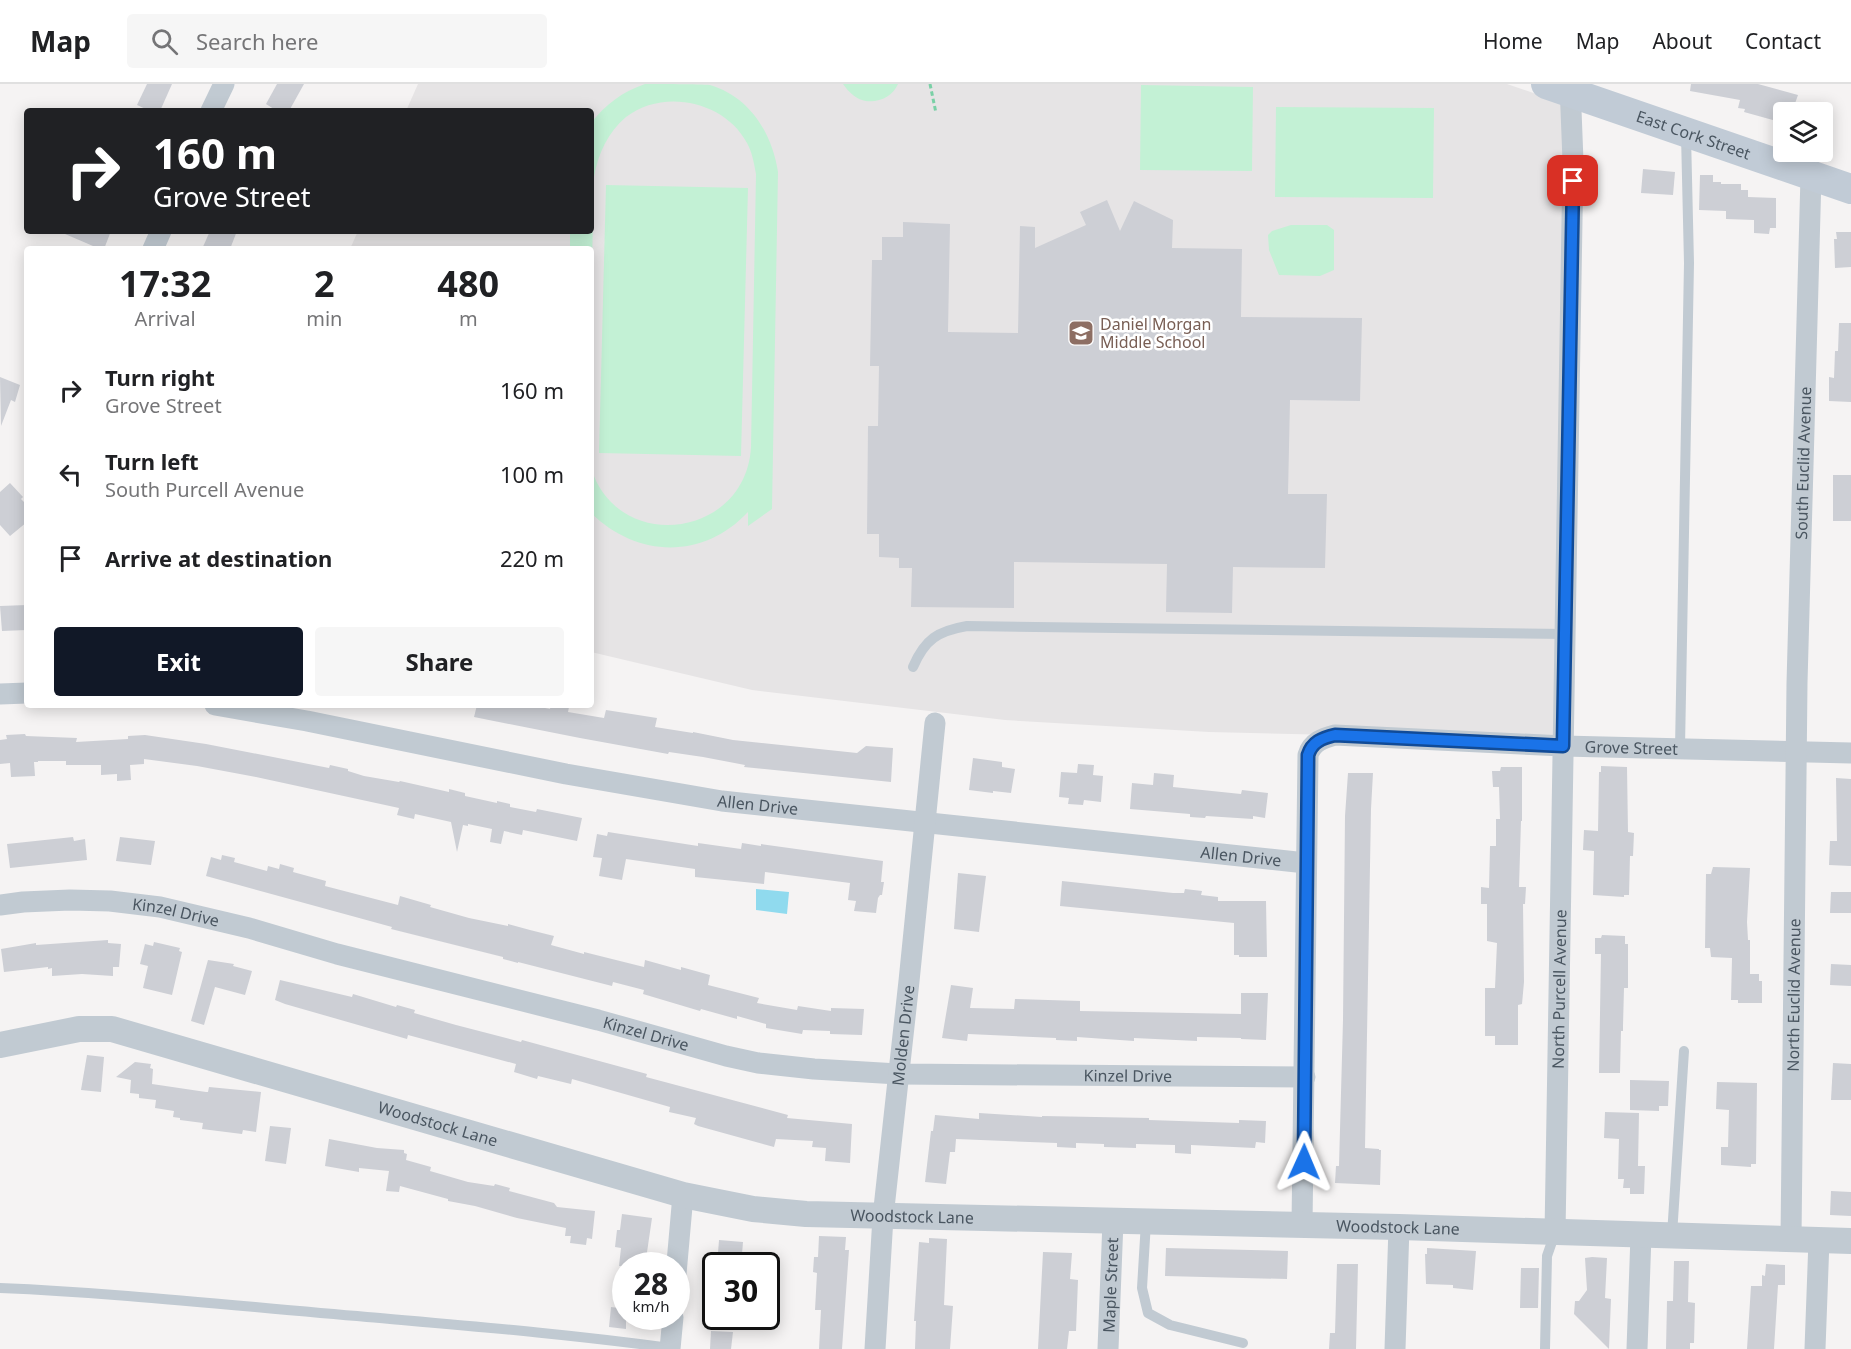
<!DOCTYPE html>
<html lang="en">
<head>
<meta charset="utf-8">
<style>
  body { margin:0; font-family:"Noto Sans",sans-serif; background:#f6f6f6; color:#202124; height:100vh; display:flex; flex-direction:column; font-size:22px; white-space:nowrap }
  * { box-sizing:border-box; margin:0 }
  p { font-size:20px; color:#757577 }
  .icon { flex:none; width:33px; height:33px; fill:none; stroke:currentColor; stroke-width:2; stroke-linecap:round; stroke-linejoin:round }
  .map { position:relative; flex:1; overflow:hidden }
  .drawer { position:absolute; left:24px; top:162px; width:570px; height:462px; display:flex; flex-direction:column; background:#fff; border-radius:6px; box-shadow:0 3px 15px #0003 }
  .drawer>* { flex:none }
  .top-card { position:absolute; left:24px; top:24px; width:570px; height:126px; border-radius:6px; box-shadow:0 3px 15px #0003; background:#202124; color:#fff; overflow:hidden }
  .controls { position:absolute; left:1773px; top:18px; display:grid; gap:12px }
  .controls a { display:grid; place-items:center; width:60px; height:60px; border-radius:6px; background:#fff; box-shadow:0 3px 15px #0003; font-size:30px }
  .speed { position:absolute; left:612px; top:1168px; display:flex; gap:12px; font-size:30px; font-weight:700; text-align:center }
  .speed>* { display:grid; place-content:center; width:78px; height:78px; border-radius:50%; background:#fff; box-shadow:0 3px 15px #0003; line-height:1 }
  .speed small { font-size:15px; font-weight:400 }
  .speed .limit { border:3px solid #111; border-radius:9px; background:#fff; color:#111 }
  .pin { position:absolute; display:grid; place-items:center; width:51px; height:51px; color:#fff; margin:-26px; border-radius:12px; box-shadow:0 3px 9px #0006 }
  .me { position:absolute; width:66px; margin:-33px; rotate:1deg; stroke-linejoin:round; filter:drop-shadow(0 0 4px #0008) }
  .turn { display:flex; align-items:center; gap:21px; height:126px; padding:0 30px; font-size:27px }
  .turn .icon { width:78px; height:78px; stroke-width:2.5 }
  .turn b { display:block; font-size:42px; line-height:51px }
  .eta { display:flex; justify-content:space-evenly; align-items:center; height:102px; text-align:center }
  .eta b { font-size:36px; font-weight:700; line-height:42px }
  .cta { display:flex; gap:12px; margin-top:auto; padding:12px 30px }
  .cta a { flex:1; height:69px; border-radius:6px; background:#111827; color:#fff; font-size:24px; font-weight:700; line-height:69px; text-align:center }
  .cta a+a { background:#f6f6f6; color:#202124 }
  ul { padding:0; list-style:none }
  li { display:flex; align-items:center; gap:18px; height:84px; padding:0 30px }
  li div { flex:1 }
  li b { display:block; font-size:22px }
  li em { font-style:normal }
  header { display:flex; align-items:center; gap:36px; box-sizing:border-box; height:84px; padding:0 30px; background:#fff; border-bottom:2px solid #e0e0e0 }
  header strong { font-size:28px }
  nav { display:flex; gap:33px; margin-inline-start:auto; font-size:21px }
  .search { width:420px; height:54px; background:#f6f6f6; display:flex; align-items:center; gap:15px; box-sizing:border-box; padding:0 21px; border-radius:6px; color:#757577; font-size:22px }
  .map>svg:first-child { display:block }
  .education { fill:#e6e4e5 }
  .green { fill:#c3f1d5 }
  .water { fill:#90daee }
  .building { fill:#cdcfd5 }
  .lines { fill:none; stroke-linecap:round; stroke-linejoin:round }
  .path { stroke:#7ad0a6; stroke-width:3; stroke-dasharray:4.5 3; stroke-linecap:butt }
  .service { stroke:#c1cad2; stroke-width:10 }
  .minor { stroke:#c1cad2; stroke-width:21 }
  .tertiary { stroke:#c1cad2; stroke-width:26 }
  .secondary { stroke:#c1cbd6; stroke-width:30 }
  .route-casing { stroke:#114b97; stroke-width:15 }
  .route { stroke:#1a73e8; stroke-width:10 }
  .labels { text-anchor:middle; dominant-baseline:central; stroke-width:5; stroke-linejoin:round; paint-order:stroke }
  .street-label { font-size:16px; fill:#4a5661; stroke:#fff }
  .education-label { font-size:16px; fill:#785e54; stroke:#fff; text-anchor:start }
</style>
</head>
<body>
<header>
<strong>Map</strong>
<div class="search"><svg class="icon" aria-label="search" viewBox="0 0 24 24"><circle cx="10" cy="10" r="6"/><path d="M15 15l6 6"/></svg>Search here</div>
<nav><a>Home</a><a>Map</a><a>About</a><a>Contact</a></nav>
</header>
<div class="map">
<svg width="1851" height="1265" viewBox="0 0 1851 1265">
  <rect width="100%" height="100%" fill="#f5f3f3"/>
  <polygon class="education" points="418,0 1507,0 1571,22 1563,662 1335,651 1209,648 1005,636 752,606 591,568 591,165 350,165 358,147 591,147 591,27 406,27"/>
  <g class="green">
    <path d="M645,0C660,0 698,0 710,1C750,13 772,49 778,88L772,425L748,442V428C703,476 637,474 591,429V384C618,471 746,454 751,363L756,90C754,79 752,68 747,59C725,17 663,4 626,33C608,48 598,70 594,93L591,222V165H570V147H591V39C606,20 622,8 645,0Z"/>
    <path d="M843,0H898C891,17 867,23 853,11C849,8 846,4 843,0Z"/>
    <polygon points="1141,1 1253,3 1252,87 1140,86"/>
    <polygon points="1276,23 1434,24 1433,114 1275,113"/>
    <polygon points="606,101 748,104 741,372 599,369"/>
    <polygon points="1291,141 1327,141 1334,146 1334,186 1320,192 1279,191 1269,166 1268,151 1272,147"/>
  </g>
  <polygon class="water" points="756,805 789,808 787,830 756,826"/>
  <g class="building">
    <polygon points="147,0 172,0 160,27 150,27 137,21"/>
    <polygon points="277,0 304,0 289,27 277,27 266,20"/>
    <polygon points="1691,0 1758,0 1798,11 1792,28 1784,28 1784,39 1744,28 1745,25 1738,24 1740,16 1690,7"/>
    <polygon points="1643,85 1675,88 1673,111 1641,109"/>
    <polygon points="1700,91 1713,91 1713,98 1721,98 1721,100 1741,100 1741,106 1748,106 1748,113 1776,114 1776,144 1770,144 1769,150 1754,149 1754,136 1726,135 1726,127 1699,126"/>
    <polygon points="1107,116 1120,147 1134,117 1173,136 1172,164 1242,165 1241,233 1362,234 1360,317 1290,316 1288,410 1327,410 1325,484 1233,483 1232,529 1166,528 1167,480 1014,478 1014,524 911,523 912,484 899,484 899,474 879,473 879,450 867,450 868,342 878,342 879,282 870,282 872,176 882,176 882,153 903,153 903,138 950,140 948,248 1018,249 1020,142 1035,143 1035,164 1086,141 1080,128"/>
    <polygon points="58,147 111,147 104,165 100,165"/>
    <polygon points="210,147 237,147 230,165 202,165"/>
    <polygon points="1836,148 1851,148 1851,183 1835,184 1834,155 1837,155"/>
    <polygon points="1839,239 1851,239 1851,318 1829,317 1829,293 1834,294 1835,267 1838,267"/>
    <polygon points="0,293 20,301 15,318 11,316 1,342"/>
    <rect x="1833" y="391" width="18" height="46"/>
    <polygon points="10,399 23,413 21,415 27,421 27,438 10,452 0,441 0,408"/>
    <polygon points="27,521 27,546 2,547 0,522"/>
    <polygon points="477,621 530,621 550,625 551,621 558,621 569,623 568,628 604,634 606,626 657,634 655,643 693,649 693,648 733,656 857,669 866,662 893,664 891,698 744,683 745,681 703,673 669,668 668,670 580,654 474,633"/>
    <polygon points="25,650 26,652 77,654 76,658 128,655 128,652 145,651 206,660 329,684 330,681 348,685 348,687 364,692 399,698 400,697 449,708 449,705 465,709 465,712 497,719 497,717 510,720 510,723 536,728 537,725 582,734 577,757 523,746 522,751 504,747 501,760 490,758 492,745 468,740 468,742 463,741 457,768 451,738 415,730 414,735 397,731 399,724 256,693 197,682 144,675 144,680 130,681 131,696 117,697 117,690 101,691 101,681 66,681 66,677 38,677 38,678 34,678 35,692 11,693 10,679 0,680 0,656 7,655 6,651"/>
    <polygon points="973,674 1002,678 1002,683 1015,685 1011,709 993,707 993,709 969,706"/>
    <polygon points="1078,680 1094,681 1093,691 1103,692 1101,718 1084,716 1083,721 1068,720 1069,714 1059,713 1061,688 1077,689"/>
    <polygon points="1601,682 1627,683 1628,748 1634,749 1633,772 1630,772 1629,811 1624,811 1624,813 1593,811 1594,767 1583,766 1584,746 1598,747 1599,688 1601,688"/>
    <polygon points="1501,683 1522,683 1522,737 1521,737 1519,803 1526,803 1525,820 1523,820 1524,898 1522,920 1518,921 1518,961 1495,961 1495,952 1485,952 1485,904 1495,904 1497,859 1487,857 1487,820 1481,820 1481,803 1489,804 1490,762 1496,762 1496,735 1500,735 1499,703 1493,703 1492,687 1500,687"/>
    <polygon points="1154,689 1174,691 1173,703 1241,710 1242,706 1268,709 1265,734 1253,732 1253,735 1206,732 1205,734 1190,733 1190,730 1130,725 1132,699 1153,701"/>
    <polygon points="1348,689 1373,689 1371,725 1365,1064 1379,1065 1379,1066 1381,1066 1380,1101 1335,1099 1336,1082 1339,1082 1343,936 1345,732"/>
    <polygon points="1836,694 1851,695 1851,782 1829,781 1830,757 1837,757"/>
    <polygon points="608,748 698,762 698,759 741,765 742,759 761,762 761,760 883,777 881,798 884,798 882,811 880,811 878,814 876,829 854,827 856,817 848,816 850,799 765,788 764,800 695,793 695,785 626,775 622,796 599,792 602,774 593,773 597,750 607,752"/>
    <polygon points="73,753 74,757 85,755 87,776 10,784 7,760"/>
    <polygon points="120,753 155,757 151,781 116,777"/>
    <polygon points="222,771 235,774 234,778 267,787 268,782 279,785 280,780 294,784 293,788 326,797 325,802 398,821 400,812 431,821 430,823 469,834 508,842 508,840 530,846 554,852 551,861 584,870 584,868 644,883 645,876 681,886 681,883 710,891 708,901 759,914 757,919 797,926 798,922 831,927 831,924 864,925 862,951 830,950 830,947 803,946 802,950 766,944 766,940 737,932 737,935 701,925 700,927 643,910 644,906 613,898 612,902 518,878 518,879 503,875 503,873 391,845 392,843 206,792 211,773 221,776"/>
    <polygon points="1713,783 1750,784 1747,838 1748,856 1750,856 1750,890 1759,890 1759,897 1762,897 1762,919 1738,919 1738,916 1731,916 1732,874 1711,873 1710,864 1705,864 1706,790 1711,790"/>
    <polygon points="958,789 986,792 979,848 954,845"/>
    <polygon points="1062,797 1173,809 1184,809 1185,805 1202,807 1201,811 1218,813 1218,817 1266,817 1267,873 1239,873 1239,871 1234,871 1234,839 1060,822"/>
    <polygon points="1831,808 1851,808 1851,829 1830,829"/>
    <polygon points="1602,851 1625,852 1625,860 1628,860 1628,904 1624,904 1623,942 1623,947 1621,947 1620,989 1599,989 1601,870 1595,870 1595,854 1601,854"/>
    <polygon points="108,856 108,859 121,860 119,883 113,883 113,892 82,890 52,892 52,884 48,885 48,883 4,888 1,865 36,859 36,861"/>
    <polygon points="154,858 180,864 179,867 182,868 172,911 143,904 148,882 140,880 145,860 153,862"/>
    <polygon points="208,876 234,880 233,882 252,887 245,911 215,903 204,941 191,937"/>
    <polygon points="1831,880 1851,881 1851,902 1830,901"/>
    <polygon points="280,896 352,913 353,910 396,923 397,921 415,926 414,929 456,941 521,958 522,956 647,990 646,993 788,1031 787,1034 852,1040 850,1079 825,1077 826,1064 812,1063 813,1057 776,1055 774,1063 698,1042 694,1040 696,1034 669,1028 670,1023 572,995 571,1000 538,992 537,995 514,988 516,980 408,951 407,955 285,920 275,916"/>
    <polygon points="951,901 973,904 970,924 1014,925 1015,915 1080,917 1080,927 1241,930 1241,909 1268,909 1266,956 1241,955 1241,954 1197,953 1197,957 1134,954 1134,957 1077,953 1077,957 1056,956 1056,954 968,950 967,957 942,954"/>
    <polygon points="87,971 104,973 101,1008 81,1006"/>
    <polygon points="135,978 151,980 150,984 153,985 152,1000 206,1008 208,1008 209,1003 261,1008 256,1048 243,1046 242,1050 202,1045 203,1039 180,1036 180,1034 173,1033 174,1027 155,1024 156,1016 139,1014 139,1010 130,1009 131,996 116,993"/>
    <polygon points="1833,979 1851,980 1851,1016 1831,1016"/>
    <polygon points="1630,996 1669,997 1668,1022 1659,1022 1659,1027 1630,1026"/>
    <polygon points="1717,998 1757,999 1756,1080 1751,1080 1751,1083 1721,1081 1721,1063 1728,1063 1729,1026 1716,1025"/>
    <polygon points="1605,1028 1639,1029 1638,1082 1645,1082 1644,1110 1630,1110 1630,1104 1623,1104 1624,1095 1618,1095 1619,1055 1604,1054"/>
    <polygon points="979,1029 1042,1033 1042,1032 1149,1034 1149,1036 1239,1039 1239,1036 1266,1037 1265,1059 1256,1058 1255,1064 1191,1061 1191,1070 1175,1069 1175,1061 1136,1060 1136,1064 1104,1063 1104,1060 1076,1059 1076,1064 1057,1063 1057,1059 956,1055 955,1068 950,1068 946,1100 925,1098 931,1047 933,1047 935,1031 979,1035"/>
    <polygon points="270,1042 291,1044 286,1080 265,1077"/>
    <polygon points="329,1055 377,1064 404,1066 404,1069 407,1070 406,1076 431,1083 430,1087 468,1098 494,1102 495,1100 510,1104 509,1107 554,1119 557,1123 595,1127 592,1155 587,1154 586,1161 570,1159 571,1152 565,1152 566,1144 517,1134 475,1122 448,1117 448,1115 400,1102 399,1108 386,1107 389,1087 359,1084 359,1088 325,1082"/>
    <polygon points="1831,1107 1851,1108 1851,1132 1830,1131"/>
    <polygon points="622,1130 652,1134 645,1182 619,1182 621,1164 615,1163 617,1146 620,1146"/>
    <polygon points="819,1152 846,1153 845,1166 849,1166 842,1265 819,1265 821,1226 815,1226 817,1189 813,1188 814,1173 818,1173"/>
    <polygon points="929,1154 947,1155 944,1221 953,1222 950,1265 915,1265 916,1237 914,1237 919,1158 929,1159"/>
    <polygon points="719,1156 743,1158 741,1182 717,1182"/>
    <polygon points="1166,1164 1288,1167 1287,1195 1165,1192"/>
    <polygon points="1427,1164 1476,1167 1473,1206 1453,1204 1453,1201 1426,1200 1425,1170 1427,1170"/>
    <polygon points="1043,1168 1072,1169 1070,1195 1078,1196 1076,1247 1069,1247 1067,1265 1038,1265"/>
    <polygon points="1592,1173 1607,1174 1605,1214 1611,1215 1609,1265 1574,1230 1575,1217 1579,1217 1587,1206 1585,1174"/>
    <polygon points="1674,1177 1689,1177 1688,1218 1695,1219 1694,1259 1690,1259 1690,1265 1666,1265 1667,1217 1673,1217"/>
    <polygon points="1337,1180 1358,1180 1356,1265 1329,1265 1330,1249 1335,1249"/>
    <polygon points="1766,1180 1785,1181 1785,1201 1778,1201 1774,1265 1747,1265 1751,1202 1762,1202 1762,1191 1765,1192"/>
    <polygon points="1521,1184 1539,1184 1538,1224 1520,1224"/>
    <polygon points="611,1223 626,1225 626,1245 609,1243"/>
    <polygon points="711,1247 733,1248 731,1265 710,1265"/>
  </g>
  <g class="lines">
    <polyline class="path" points="930,0 936,29"/>
    <g class="service">
      <path d="M913,583C925,555 938,547 967,542L1566,550"/>
      <polyline points="1680,664 1689,179 1686,51"/>
      <polyline points="1146,1138 1142,1204 1148,1229 1170,1241 1243,1259"/>
      <polyline points="1672,1151 1684,967"/>
      <path d="M0,1204C123,1209 245,1223 367,1233C469,1242 569,1250 670,1264"/>
      <polyline points="1545,1265 1547,1172 1555,1149"/>
    </g>
    <g class="minor">
      <polyline points="211,27 224,0"/>
      <polyline points="153,165 161,147"/>
      <polyline points="0,610 27,609"/>
      <path id="s1" d="M215,621L307,637L566,690L722,717L1306,779"/>
      <path id="s2" d="M0,821L23,818L70,816L110,817L160,823L249,844L337,870L598,936L726,972L758,979L814,985L898,990L1305,993"/>
      <path id="s3" d="M1302,1141L1308,671C1312,658 1323,654 1335,651L1563,662L1851,669"/>
      <path id="s4" d="M1555,1149L1573,77L1570,0"/>
      <path id="s5" d="M1791,1155L1797,599L1811,92"/>
      <polyline points="676,1190 683,1111"/>
      <polyline points="670,1265 673,1233"/>
      <path id="s6" d="M875,1265L883,1133L909,897L935,639"/>
      <path id="s7" d="M1108,1265L1113,1137"/>
      <polyline points="1395,1265 1399,1143"/>
      <polyline points="1637,1265 1641,1151"/>
      <polyline points="1815,1265 1819,1156"/>
    </g>
    <path class="tertiary" id="s8" d="M0,961L79,945H112L683,1111L753,1125L806,1130L1399,1143L1851,1157"/>
    <path class="secondary" id="s9" d="M1546,0L1851,105"/>
  </g>
  <g class="lines">
    <g class="route-casing">
      <path id="route" d="M1304,1078L1308,671C1312,658 1322,654 1335,651L1563,662L1573,97"/>
    </g>
    <use href="#route" class="route"/>
  </g>
  <defs>
    <g id="school-square" transform="scale(1.35)"><rect x="-9" y="-9" width="18" height="18" rx="4" fill="#8d6e63" stroke="#fff"/><path d="M0-5L7-2L0 1L-7-2ZM-4 1L0 2.5L4 1V4Q0 6-4 4Z" fill="#fff"/></g>
  </defs>
  <g fill-rule="evenodd">
    <use href="#school-square" x="1081" y="249"/>
  </g>
  <g class="labels">
    <g class="street-label">
      <text stroke="none"><textPath href="#s9" startOffset="156">East Cork Street</textPath></text>
      <text stroke="none"><textPath href="#s5" startOffset="776">South Euclid Avenue</textPath></text>
      <text stroke="none"><textPath href="#s3" startOffset="802">Grove Street</textPath></text>
      <text stroke="none"><textPath href="#s1" startOffset="552">Allen Drive</textPath></text>
      <text stroke="none"><textPath href="#s1" startOffset="1038">Allen Drive</textPath></text>
      <text stroke="none"><textPath href="#s2" startOffset="177">Kinzel Drive</textPath></text>
      <text stroke="none"><textPath href="#s4" startOffset="244">North Purcell Avenue</textPath></text>
      <text stroke="none"><textPath href="#s5" startOffset="244">North Euclid Avenue</textPath></text>
      <text stroke="none"><textPath href="#s2" startOffset="663">Kinzel Drive</textPath></text>
      <text stroke="none"><textPath href="#s6" startOffset="315">Molden Drive</textPath></text>
      <text stroke="none"><textPath href="#s2" startOffset="1149">Kinzel Drive</textPath></text>
      <text stroke="none"><textPath href="#s8" startOffset="453">Woodstock Lane</textPath></text>
      <text stroke="none"><textPath href="#s8" startOffset="939">Woodstock Lane</textPath></text>
      <text stroke="none"><textPath href="#s8" startOffset="1425">Woodstock Lane</textPath></text>
      <text stroke="none"><textPath href="#s7" startOffset="64">Maple Street</textPath></text>
    </g>
    <g class="education-label">
      <text x="1100" y="240">Daniel Morgan<tspan x="1100" dy="18">Middle School</tspan></text>
    </g>
  </g>
</svg>
<div class="controls">
<a><svg class="icon" aria-label="layers" viewBox="0 0 24 24"><path d="M12 4l9 5-9 5-9-5zM3 14l9 5 9-5"/></svg></a>
</div>
<div class="speed"><div>28<small>km/h</small></div><div class="limit">30</div></div>
<div class="pin" style="left:1573px;top:97px;background:#d93025"><svg class="icon" aria-label="arrive" viewBox="0 0 24 24"><path d="M6 21V4h12l-3 4 3 4H6"/></svg></div>
<svg class="me" style="left:1304px;top:1078px" viewBox="-20 -20 40 40"><path d="M0-17L14 15 0 8-14 15z" fill="#1a73e8" stroke="#fff" stroke-width="4"/></svg>
<div class="top-card">
<div class="turn"><svg class="icon" aria-label="right" viewBox="0 0 24 24"><path d="M7 20v-9h11M14 6l5 5-5 5"/></svg><div><b>160 m</b>Grove Street</div></div>
</div>
<section class="drawer">
<div class="eta">
<div><b>17:32</b><p>Arrival</p></div>
<div><b>2</b><p>min</p></div>
<div><b>480</b><p>m</p></div>
</div>
<ul>
<li><svg class="icon" aria-label="right" viewBox="0 0 24 24"><path d="M7 20v-9h11M14 6l5 5-5 5"/></svg><div><b>Turn right</b><p>Grove Street</p></div><em>160 m</em></li>
<li><svg class="icon" aria-label="left" viewBox="0 0 24 24"><path d="M17 20v-9H6M10 6l-5 5 5 5"/></svg><div><b>Turn left</b><p>South Purcell Avenue</p></div><em>100 m</em></li>
<li><svg class="icon" aria-label="arrive" viewBox="0 0 24 24"><path d="M6 21V4h12l-3 4 3 4H6"/></svg><div><b>Arrive at destination</b></div><em>220 m</em></li>
</ul>
<div class="cta"><a>Exit</a><a>Share</a></div>
</section>
</div>
</body>
</html>
